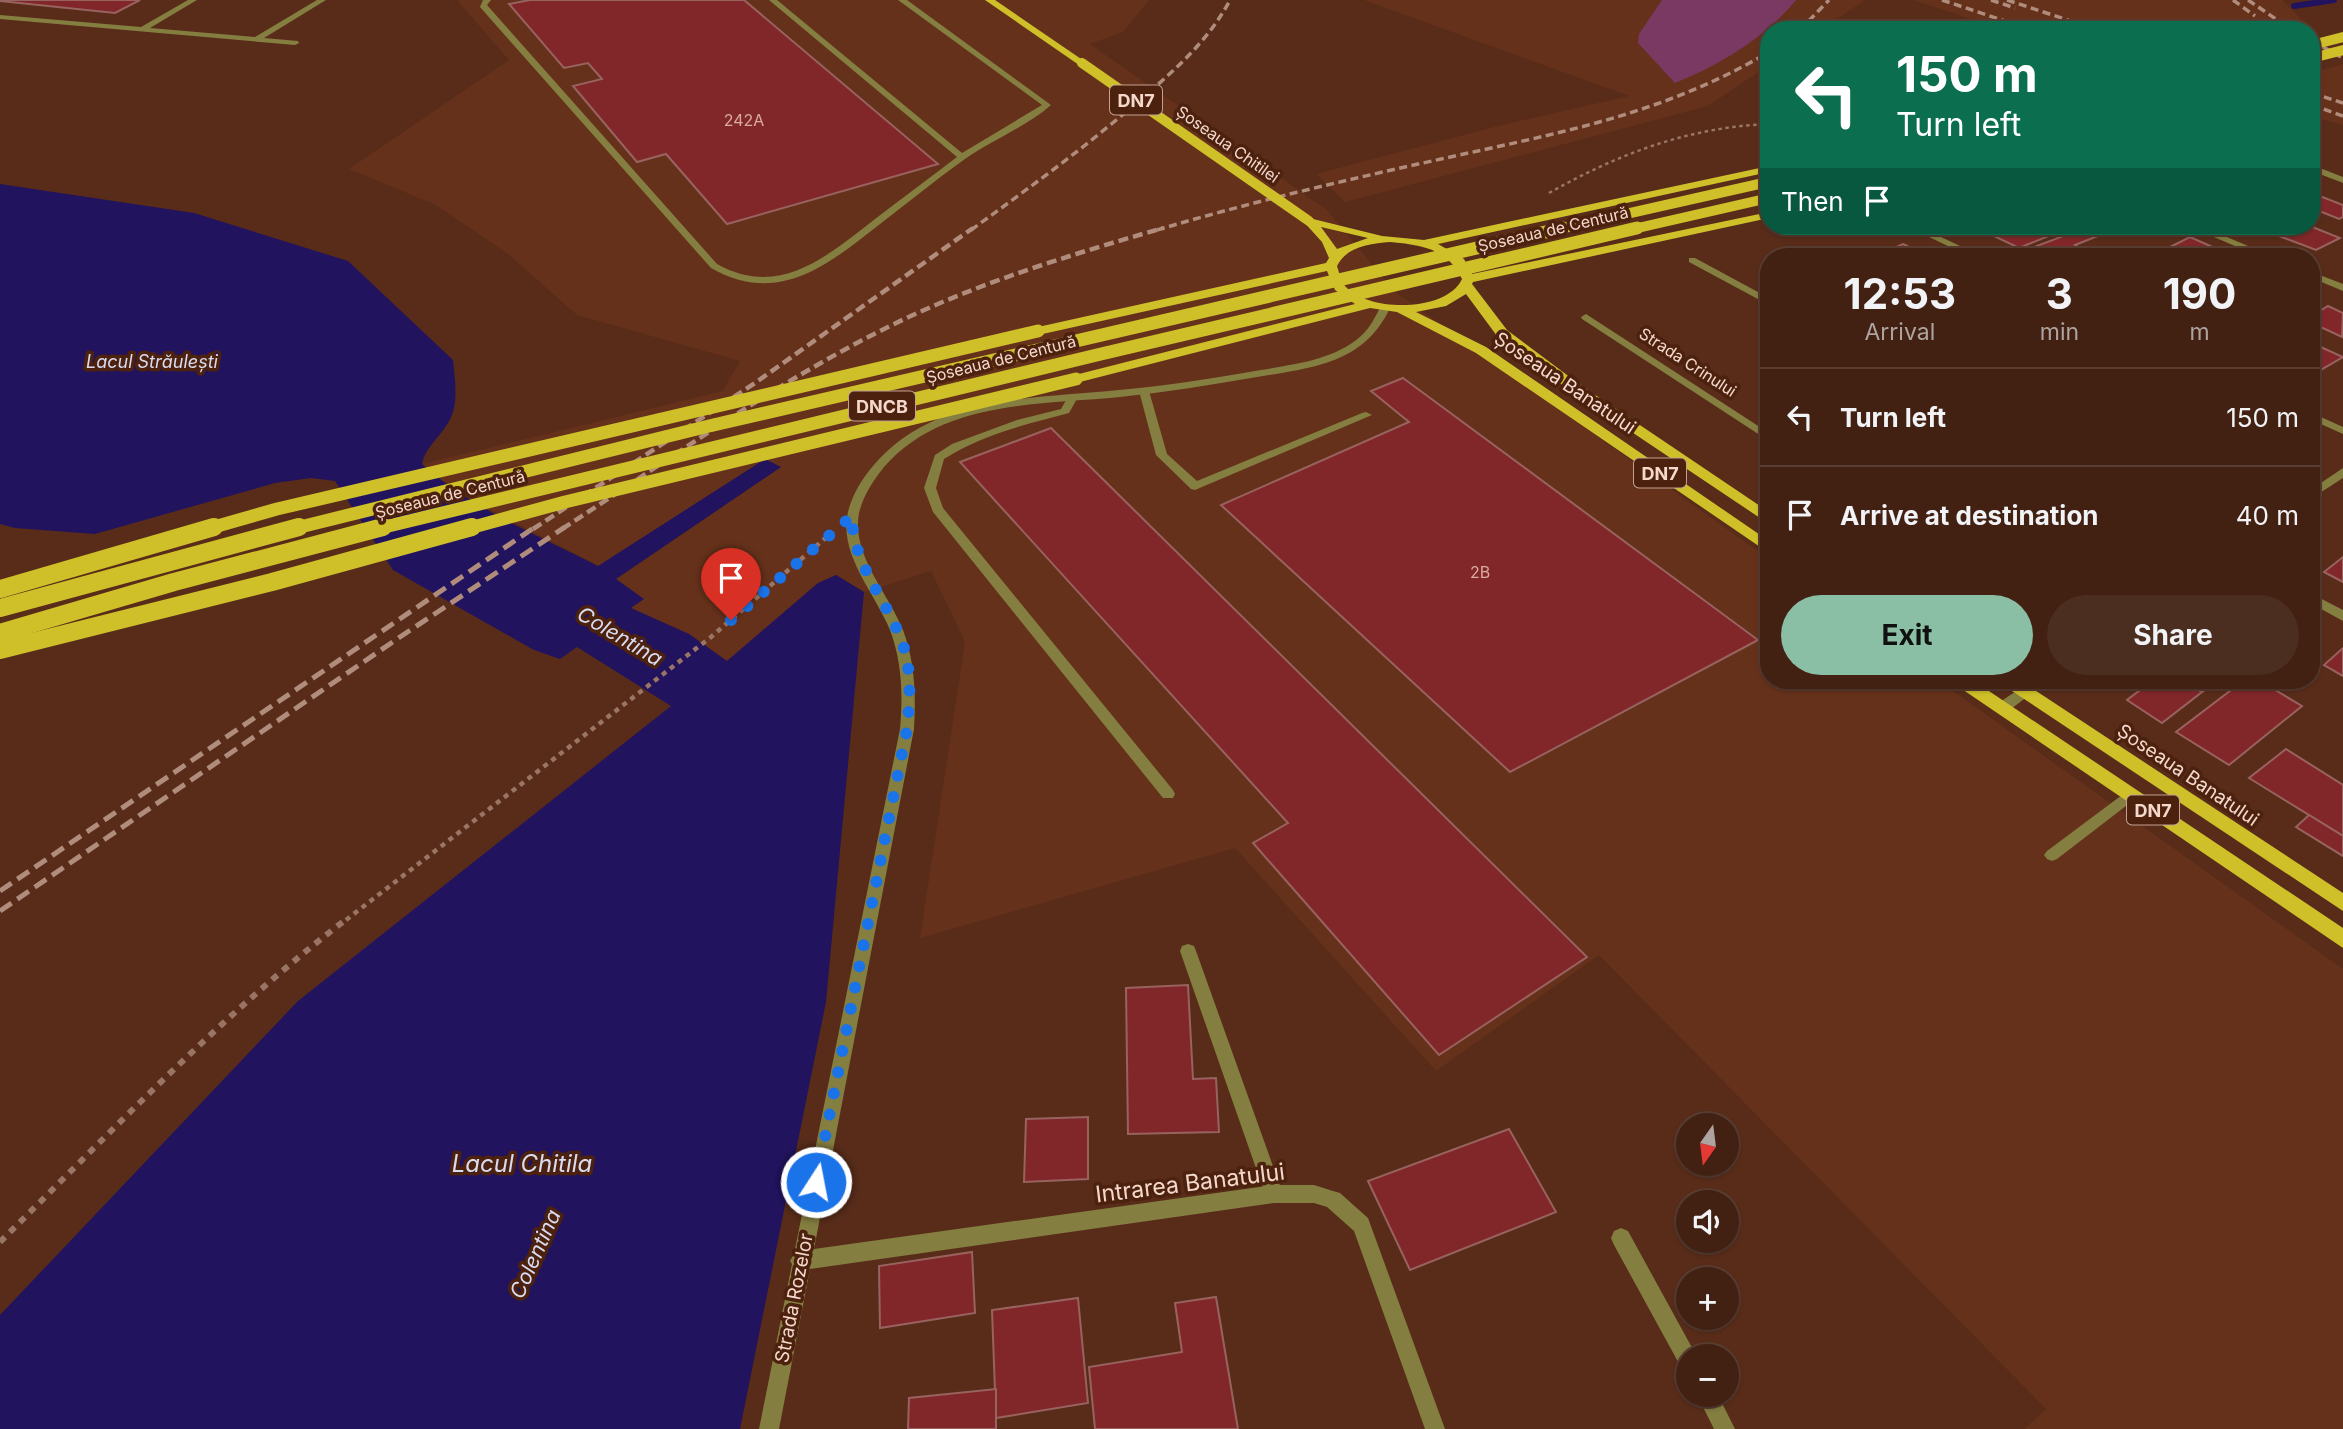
<!DOCTYPE html>
<html lang="en">
<head>
<meta charset="utf-8">
<style>
  body { margin:0; font-family:Inter,sans-serif; background:#4c2e21; color:#f1f3f6; height:100vh; display:flex; flex-direction:column; font-size:26px; white-space:nowrap }
  * { box-sizing:border-box; margin:0 }
  p { font-size:23px; color:#aea3a0 }
  .icon { flex:none; width:38px; height:38px; fill:none; stroke:currentColor; stroke-width:2; stroke-linecap:round; stroke-linejoin:round }
  .map { position:relative; flex:1; overflow:hidden }
  .panel { position:absolute; left:1760px; top:248px; width:560px; height:441px; display:flex; flex-direction:column; background:#422113; border-radius:28px; box-shadow:0 2px 5px #0004,0 0 0 2px #5a3e33 }
  .panel>* { flex:none }
  .guide { position:absolute; left:1760px; top:21px; width:560px; height:214px; border-radius:28px; box-shadow:0 2px 5px #0004,0 0 0 2px #5a3e33; background:#0b6e4f; color:#fff; overflow:hidden }
  .needle { width:46px; rotate:194deg }
  .buttons { position:absolute; left:1676px; top:1113px; display:grid; gap:14px }
  .buttons a { display:grid; place-items:center; width:63px; height:63px; border-radius:50%; background:#422113; box-shadow:0 2px 5px #0004,0 0 0 2px #5a3e33; font-size:35px }
  .pin { position:absolute; display:grid; place-items:center; width:60px; height:60px; color:#fff; margin:-72px -30px; border-radius:50% 50% 50% 0; rotate:-45deg; box-shadow:0 0 7px #0007 }
  .pin .icon { rotate:45deg }
  .me { position:absolute; width:77px; margin:-38px; rotate:11deg; stroke-linejoin:round; filter:drop-shadow(0 0 5px #0008) }
  .turn { display:flex; align-items:center; gap:24px; height:147px; padding:0 21px; font-size:32px }
  .turn .icon { width:91px; height:91px; stroke-width:2.5 }
  .turn b { display:block; font-size:49px; line-height:60px }
  .then { display:flex; align-items:center; height:66px; padding:0 21px; background:#0003; gap:14px; font-size:26px }
  .eta { display:flex; justify-content:space-evenly; align-items:center; height:119px; text-align:center }
  .eta b { font-size:42px; font-weight:700; line-height:49px }
  .primary-button { display:flex; gap:14px; margin-top:auto; padding:14px 21px }
  .primary-button a { flex:1; height:80px; border-radius:42px; background:#8abfa5; color:#111; font-size:28px; font-weight:700; line-height:80px; text-align:center }
  .primary-button a+a { background:#4c2e21; color:#f1f3f6 }
  ul { padding:0; list-style:none }
  li { display:flex; align-items:center; gap:21px; height:98px; padding:0 21px; border-top:2px solid #5a3e33 }
  li div { flex:1 }
  li b { display:block; font-size:26px }
  li em { font-style:normal }
  .map>svg:first-child { display:block }
  .built { fill:#65311b }
  .green { fill:#7a3963 }
  .water { fill:#22135f }
  .lines { fill:none; stroke-linecap:round; stroke-linejoin:round }
  .stream { stroke:#22135f; stroke-width:6 }
  .building { fill:#822729; stroke:#98625f; stroke-width:2 }
  .path-far2 { stroke:#9a7565; stroke-width:2.5; stroke-dasharray:3.5 3.5; stroke-linecap:butt }
  .path-far1 { stroke:#9a7565; stroke-width:4.5; stroke-dasharray:5 5; stroke-linecap:butt }
  .path { stroke:#9a7565; stroke-width:6; stroke-dasharray:7 7; stroke-linecap:butt }
  .service { fill:#847e40; fill-rule:evenodd }
  .minor { fill:#847e40; fill-rule:evenodd }
  .primary { fill:#cfc029; fill-rule:evenodd }
  .rail-far2 { stroke:#b08c7d; stroke-width:3.5; stroke-dasharray:8 4.5; stroke-linecap:butt }
  .rail-far1 { stroke:#b08c7d; stroke-width:4.5; stroke-dasharray:10 5; stroke-linecap:butt }
  .rail { stroke:#b08c7d; stroke-width:5; stroke-dasharray:14 7; stroke-linecap:butt }
  .primary-bridge-far2 { stroke:#cfc029; stroke-width:10 }
  .primary-bridge-far1 { stroke:#cfc029; stroke-width:13 }
  .primary-bridge { stroke:#cfc029; stroke-width:18 }
  .route { stroke:#1a73e8; stroke-width:12; stroke-dasharray:0 21.6 }
  .labels { text-anchor:middle; dominant-baseline:central; stroke-width:7; stroke-linejoin:round; paint-order:stroke }
  .number-label { font-size:16px; fill:#d8aca3 }
  .far-street-label { font-size:16px; fill:#f5d8cc; stroke:#4c210e }
  .shield { fill:#4c210e; stroke:#c2a193; stroke-width:2 }
  .shield-label { font-size:18px; font-weight:bold; fill:#f5d8cc }
  .far-water-label { font-size:18px; font-style:italic; fill:#d9dbf1; stroke:#4c210e }
  .street-label { font-size:19px; fill:#f5d8cc; stroke:#4c210e }
  .water-label { font-size:21px; font-style:italic; fill:#d9dbf1; stroke:#4c210e }
  .near-street-label { font-size:23px; fill:#f5d8cc; stroke:#4c210e }
  .near-water-label { font-size:24px; font-style:italic; fill:#d9dbf1; stroke:#4c210e }
</style>
</head>
<body>
<div class="map">
<svg width="2343" height="1429" viewBox="0 0 2343 1429">
  <rect width="100%" height="100%" fill="#582c19"/>
  <g class="built">
    <polygon points="457,0 1149,0 1123,32 1090,44 1327,210 1394,291 1769,559 1769,681 1939,681 2343,969 2343,1429 2024,1429 2046,1409 1599,955 1436,1071 1235,848 920,938 965,642 931,571 864,592 836,575 817,584 727,661 689,634 630,608 643,599 616,579 781,467 765,459 599,566 488,509 438,478 422,464 723,391 740,361 577,315 508,254 436,205 349,169 509,60"/>
    <polygon points="1364,0 1865,0 1821,30 1769,30 1769,65 1708,106 1345,202 1316,174 1498,126 1629,96"/>
    <polygon points="1913,0 2282,0 2312,30 2005,30"/>
    <polygon points="2343,64 2343,125 2312,117 2312,73"/>
  </g>
  <path class="green" d="M1662,0H1796C1764,39 1721,64 1675,83L1638,43L1639,34Z"/>
  <path class="water" d="M0,184L194,213L348,261L453,360C455,382 460,407 446,426C437,440 425,448 422,464C472,509 539,536 598,566L765,459L781,467L616,579L644,599L631,608L689,634L727,661L818,583L836,575L864,592L826,1002L740,1429H0V1315L298,1001L671,706L577,647L560,659L534,650L393,570L335,481L311,478L275,483L95,534L15,528L0,524Z"/>
  <g class="lines">
    <polyline class="stream" points="2294,6 2334,0"/>
  </g>
  <g class="building">
    <polygon points="2,0 140,0 115,13 0,1"/>
    <polygon points="530,0 744,0 938,164 727,224 666,154 637,162 573,86 602,79 588,63 564,68 509,4"/>
    <polygon points="2312,193 2343,205 2343,217 2339,219 2312,208"/>
    <polygon points="2001,226 2049,226 2061,231 2019,248 1994,236 2010,230"/>
    <polygon points="2298,226 2310,226 2340,238 2316,250 2279,236"/>
    <polygon points="2082,229 2098,236 2075,245 2087,252 2076,256 2079,257 2026,257 2018,253"/>
    <polygon points="2190,237 2217,249 2200,257 2189,257 2168,248"/>
    <polygon points="1903,244 1930,257 1874,257"/>
    <polygon points="2328,306 2343,313 2342,337 2312,323 2312,316"/>
    <polygon points="2312,343 2343,357 2312,375"/>
    <polygon points="1403,378 1758,640 1510,772 1221,505 1409,422 1371,391"/>
    <polygon points="1051,428 1587,957 1439,1055 1253,843 1288,823 960,462"/>
    <polygon points="2343,557 2343,582 2324,572"/>
    <polygon points="2343,648 2343,676 2324,665"/>
    <polygon points="2152,681 2184,681 2202,692 2162,723 2127,700"/>
    <polygon points="2184,681 2218,681 2202,692"/>
    <polygon points="2243,681 2260,681 2302,706 2229,765 2176,732"/>
    <polygon points="2286,749 2343,785 2343,836 2249,778"/>
    <polygon points="2309,815 2343,836 2343,856 2296,827"/>
    <polygon points="1188,985 1193,1079 1216,1078 1219,1132 1128,1134 1126,988"/>
    <polygon points="1088,1117 1088,1179 1024,1182 1026,1119"/>
    <polygon points="1509,1129 1556,1212 1410,1270 1368,1181"/>
    <polygon points="972,1252 975,1313 880,1328 879,1266"/>
    <polygon points="1216,1297 1238,1429 1095,1429 1089,1367 1182,1352 1175,1303"/>
    <polygon points="1078,1298 1088,1403 996,1418 992,1310"/>
    <polygon points="996,1389 996,1429 908,1429 909,1398"/>
  </g>
  <g class="lines">
    <path class="path-far2" d="M1549,193C1618,154 1689,127 1769,124"/>
    <polyline class="path-far1" points="346,920 711,637 829,535"/>
    <path class="path" d="M0,1242C112,1131 222,1014 348,918"/>
    <g class="service">
      <path d="M483,0H491L487,5L717,264C780,299 827,256 875,219C902,198 930,178 957,157L769,0H777L962,153L1042,105L898,0H907L1051,105C1026,127 992,140 965,159C934,181 905,205 875,228C824,268 776,305 711,268L480,7Z"/>
      <path d="M1909,22L1926,28L1927,30C1919,30 1911,30 1905,24Z"/>
      <polygon points="1144,388 1149,391 1167,454 1197,481 1362,413 1366,412 1372,415 1195,490 1191,489 1156,455 1139,391"/>
      <path d="M1073,394L1078,397L1069,413C1027,424 981,435 944,459L936,488L943,508L1173,790L1175,794L1173,798H1163L933,512L924,488L935,455L952,444L1017,420L1061,409L1069,395Z"/>
      <polygon points="2130,789 2135,791 2137,795 2135,799 2057,859 2052,861 2047,859 2044,855 2047,851"/>
      <polygon points="1188,944 1194,946 1196,951 1283,1194 1281,1200 1274,1203 1267,1200 1265,1194 1180,951 1182,946"/>
      <polygon points="1621,1228 1628,1231 1696,1355 1689,1356 1689,1372 1682,1369 1614,1245 1611,1238 1614,1231"/>
      <polygon points="1697,1395 1718,1395 1735,1429 1714,1429"/>
    </g>
    <g class="minor">
      <polygon points="188,0 197,0 150,28 255,37 317,0 326,0 264,38 298,41 299,43 295,45 0,19 0,15 141,27"/>
      <polygon points="2312,165 2343,177 2343,183 2312,171"/>
      <polygon points="1906,226 1918,226 1983,257 1971,257"/>
      <polygon points="2188,226 2201,226 2274,257 2261,257"/>
      <polygon points="1689,258 1695,258 1769,298 1769,305 1689,262"/>
      <polygon points="2312,272 2343,284 2343,291 2312,278"/>
      <path d="M1385,305L1390,308C1364,364 1311,368 1257,377C1211,385 1166,392 1120,397C1039,405 942,400 884,467C873,481 863,496 859,513C851,555 889,594 903,630C915,662 916,695 914,729L814,1249L1274,1185H1314L1333,1191L1340,1193L1368,1218L1445,1429H1425L1354,1231L1327,1207L1314,1203H1274L810,1269L779,1429H759L792,1264L790,1261L794,1254L900,729C903,695 902,662 890,630C875,593 838,554 848,512C852,495 862,479 873,466C933,394 1034,399 1119,390C1167,386 1214,378 1261,370C1295,364 1334,360 1361,336C1370,328 1375,317 1381,306Z"/>
      <polygon points="1586,314 1769,433 1769,441 1582,319 1581,317"/>
      <polygon points="2312,413 2343,427 2343,434 2312,420"/>
      <polygon points="2343,468 2343,478 2312,498 2312,489"/>
      <polygon points="2312,594 2343,610 2343,621 2312,604"/>
      <polygon points="2031,681 2048,681 2007,712 1997,712 1995,708 1997,704"/>
    </g>
    <g class="primary">
      <polygon points="985,0 995,0 1087,63 1079,65"/>
      <path d="M1769,166V172L1438,244L1464,259L1472,274L1769,212V218L1473,282L1472,284L1507,330L1579,384L1769,512V524L1569,390L1497,336L1466,294L1446,306L1416,312L1486,347L1769,541V553L1476,353L1397,312L1370,308L1076,383L1069,379L1071,376L1355,304L1335,290L1327,271L1038,335L1032,331L1038,327L1326,263L1329,258L1322,242L1303,221L1309,218L1382,236L1424,240ZM1321,227L1368,238L1337,249ZM1390,242C1421,245 1447,248 1462,279C1447,312 1369,313 1345,286C1341,282 1339,272 1337,266C1347,246 1370,244 1390,242Z"/>
      <polygon points="1954,681 1974,681 2343,928 2343,948 1956,685"/>
      <polygon points="2001,681 2021,681 2343,893 2343,911 2003,685"/>
    </g>
    <g class="rail-far2">
      <polyline points="1942,0 2032,30"/>
      <polyline points="1991,0 2015,8"/>
      <polyline points="2007,0 2098,30"/>
      <polyline points="2233,0 2255,16"/>
      <polyline points="2248,0 2292,30"/>
      <polyline points="2090,22 2114,30"/>
      <polyline points="1800,30 1829,0"/>
      <polyline points="2312,41 2343,58"/>
      <polyline points="2312,93 2343,103"/>
      <polyline points="2312,105 2343,116"/>
      <path d="M971,230C1029,188 1087,146 1141,99C1175,70 1209,40 1230,0"/>
      <path d="M1157,230C1251,202 1346,180 1441,159C1559,133 1664,114 1769,52"/>
    </g>
    <g class="rail-far1">
      <polyline points="533,529 755,383 973,228"/>
      <path d="M562,529C669,460 773,384 888,327C974,284 1070,255 1163,228"/>
    </g>
    <g class="rail">
      <polyline points="0,891 535,527"/>
      <polyline points="0,911 397,639 565,527"/>
    </g>
    <g class="primary-bridge-far2">
      <polyline points="2312,45 2343,37"/>
      <polyline points="2312,58 2343,50"/>
      <polyline points="1082,63 1309,221"/>
      <polyline points="1555,230 1759,184"/>
      <polyline points="1629,230 1769,198"/>
    </g>
    <g class="primary-bridge-far1">
      <polyline points="207,529 277,509 1038,331"/>
      <polyline points="292,529 709,426 1563,228"/>
      <polyline points="376,529 1101,354 1637,228"/>
      <polyline points="466,529 565,502 1076,379"/>
    </g>
    <g class="primary-bridge">
      <polyline points="0,589 214,527"/>
      <polyline points="0,608 299,527"/>
      <polyline points="0,633 174,582 383,527"/>
      <polyline points="0,650 272,582 472,527"/>
    </g>
  </g>
  <g class="lines">
    <path class="route" d="M731,620L852,516C852,564 886,598 902,642C912,670 910,700 907,729L816,1182"/>
  </g>
  <g class="labels">
    <g class="number-label">
      <text x="744" y="120">242A</text>
      <text x="1480" y="572">2B</text>
    </g>
    <g class="far-street-label">
      <text transform="translate(1228 144) rotate(35)">Șoseaua Chitilei</text>
      <text transform="translate(1553 229) rotate(-13)">Șoseaua de Centură</text>
      <text transform="translate(1001 359) rotate(-14)">Șoseaua de Centură</text>
      <text transform="translate(1688 362) rotate(33)">Strada Crinului</text>
      <text transform="translate(450 494) rotate(-14)">Șoseaua de Centură</text>
    </g>
    <g class="shield">
      <rect x="1110" y="85.5" width="52" height="29" rx="5"/>
      <rect x="849" y="391.5" width="66" height="29" rx="5"/>
      <rect x="1634" y="458.5" width="52" height="29" rx="5"/>
      <rect x="2127" y="795.5" width="52" height="29" rx="5"/>
    </g>
    <g class="shield-label">
      <text x="1136" y="100">DN7</text>
      <text x="882" y="406">DNCB</text>
      <text x="1660" y="473">DN7</text>
      <text x="2153" y="810">DN7</text>
    </g>
    <g class="far-water-label">
      <text x="152" y="361">Lacul Străulești</text>
    </g>
    <g class="street-label">
      <text transform="translate(1565 383) rotate(34)">Șoseaua Banatului</text>
      <text transform="translate(2188 775) rotate(34)">Șoseaua Banatului</text>
      <text transform="translate(794 1298) rotate(-79)">Strada Rozelor</text>
    </g>
    <g class="water-label">
      <text transform="translate(620 636) rotate(31)">Colentina</text>
      <text transform="translate(535 1254) rotate(-66)">Colentina</text>
    </g>
    <g class="near-street-label">
      <text transform="translate(1190 1183) rotate(-7)">Intrarea Banatului</text>
    </g>
    <g class="near-water-label">
      <text x="522" y="1163">Lacul Chitila</text>
    </g>
  </g>
</svg>
<div class="buttons">
<a><svg class="needle" viewBox="-14 -14 28 28"><path d="M0-13l5 13h-10z" fill="#e53935"/><path d="M0 13l5-13h-10z" fill="#aea3a0"/></svg></a>
<a><svg class="icon" aria-label="sound" viewBox="0 0 24 24"><path d="M4 9h4l5-4v14l-5-4H4zM17 9q2 3 0 6"/></svg></a>
<a>+</a>
<a>−</a>
</div>
<div class="pin" style="left:731px;top:620px;background:#d93025"><svg class="icon" aria-label="arrive" viewBox="0 0 24 24"><path d="M6 21V4h12l-3 4 3 4H6"/></svg></div>
<svg class="me" style="left:816px;top:1182px" viewBox="-20 -20 40 40"><circle r="17" fill="#1a73e8" stroke="#fff" stroke-width="3"/><path d="M0-11L8 9 0 5-8 9z" fill="#fff"/></svg>
<div class="guide">
<div class="turn"><svg class="icon" aria-label="left" viewBox="0 0 24 24"><path d="M17 20v-9H6M10 6l-5 5 5 5"/></svg><div><b>150 m</b>Turn left</div></div>
<div class="then">Then<svg class="icon" aria-label="arrive" viewBox="0 0 24 24"><path d="M6 21V4h12l-3 4 3 4H6"/></svg></div>
</div>
<section class="panel">
<div class="eta">
<div><b>12:53</b><p>Arrival</p></div>
<div><b>3</b><p>min</p></div>
<div><b>190</b><p>m</p></div>
</div>
<ul>
<li><svg class="icon" aria-label="left" viewBox="0 0 24 24"><path d="M17 20v-9H6M10 6l-5 5 5 5"/></svg><div><b>Turn left</b></div><em>150 m</em></li>
<li><svg class="icon" aria-label="arrive" viewBox="0 0 24 24"><path d="M6 21V4h12l-3 4 3 4H6"/></svg><div><b>Arrive at destination</b></div><em>40 m</em></li>
</ul>
<div class="primary-button"><a>Exit</a><a>Share</a></div>
</section>
</div>
</body>
</html>
